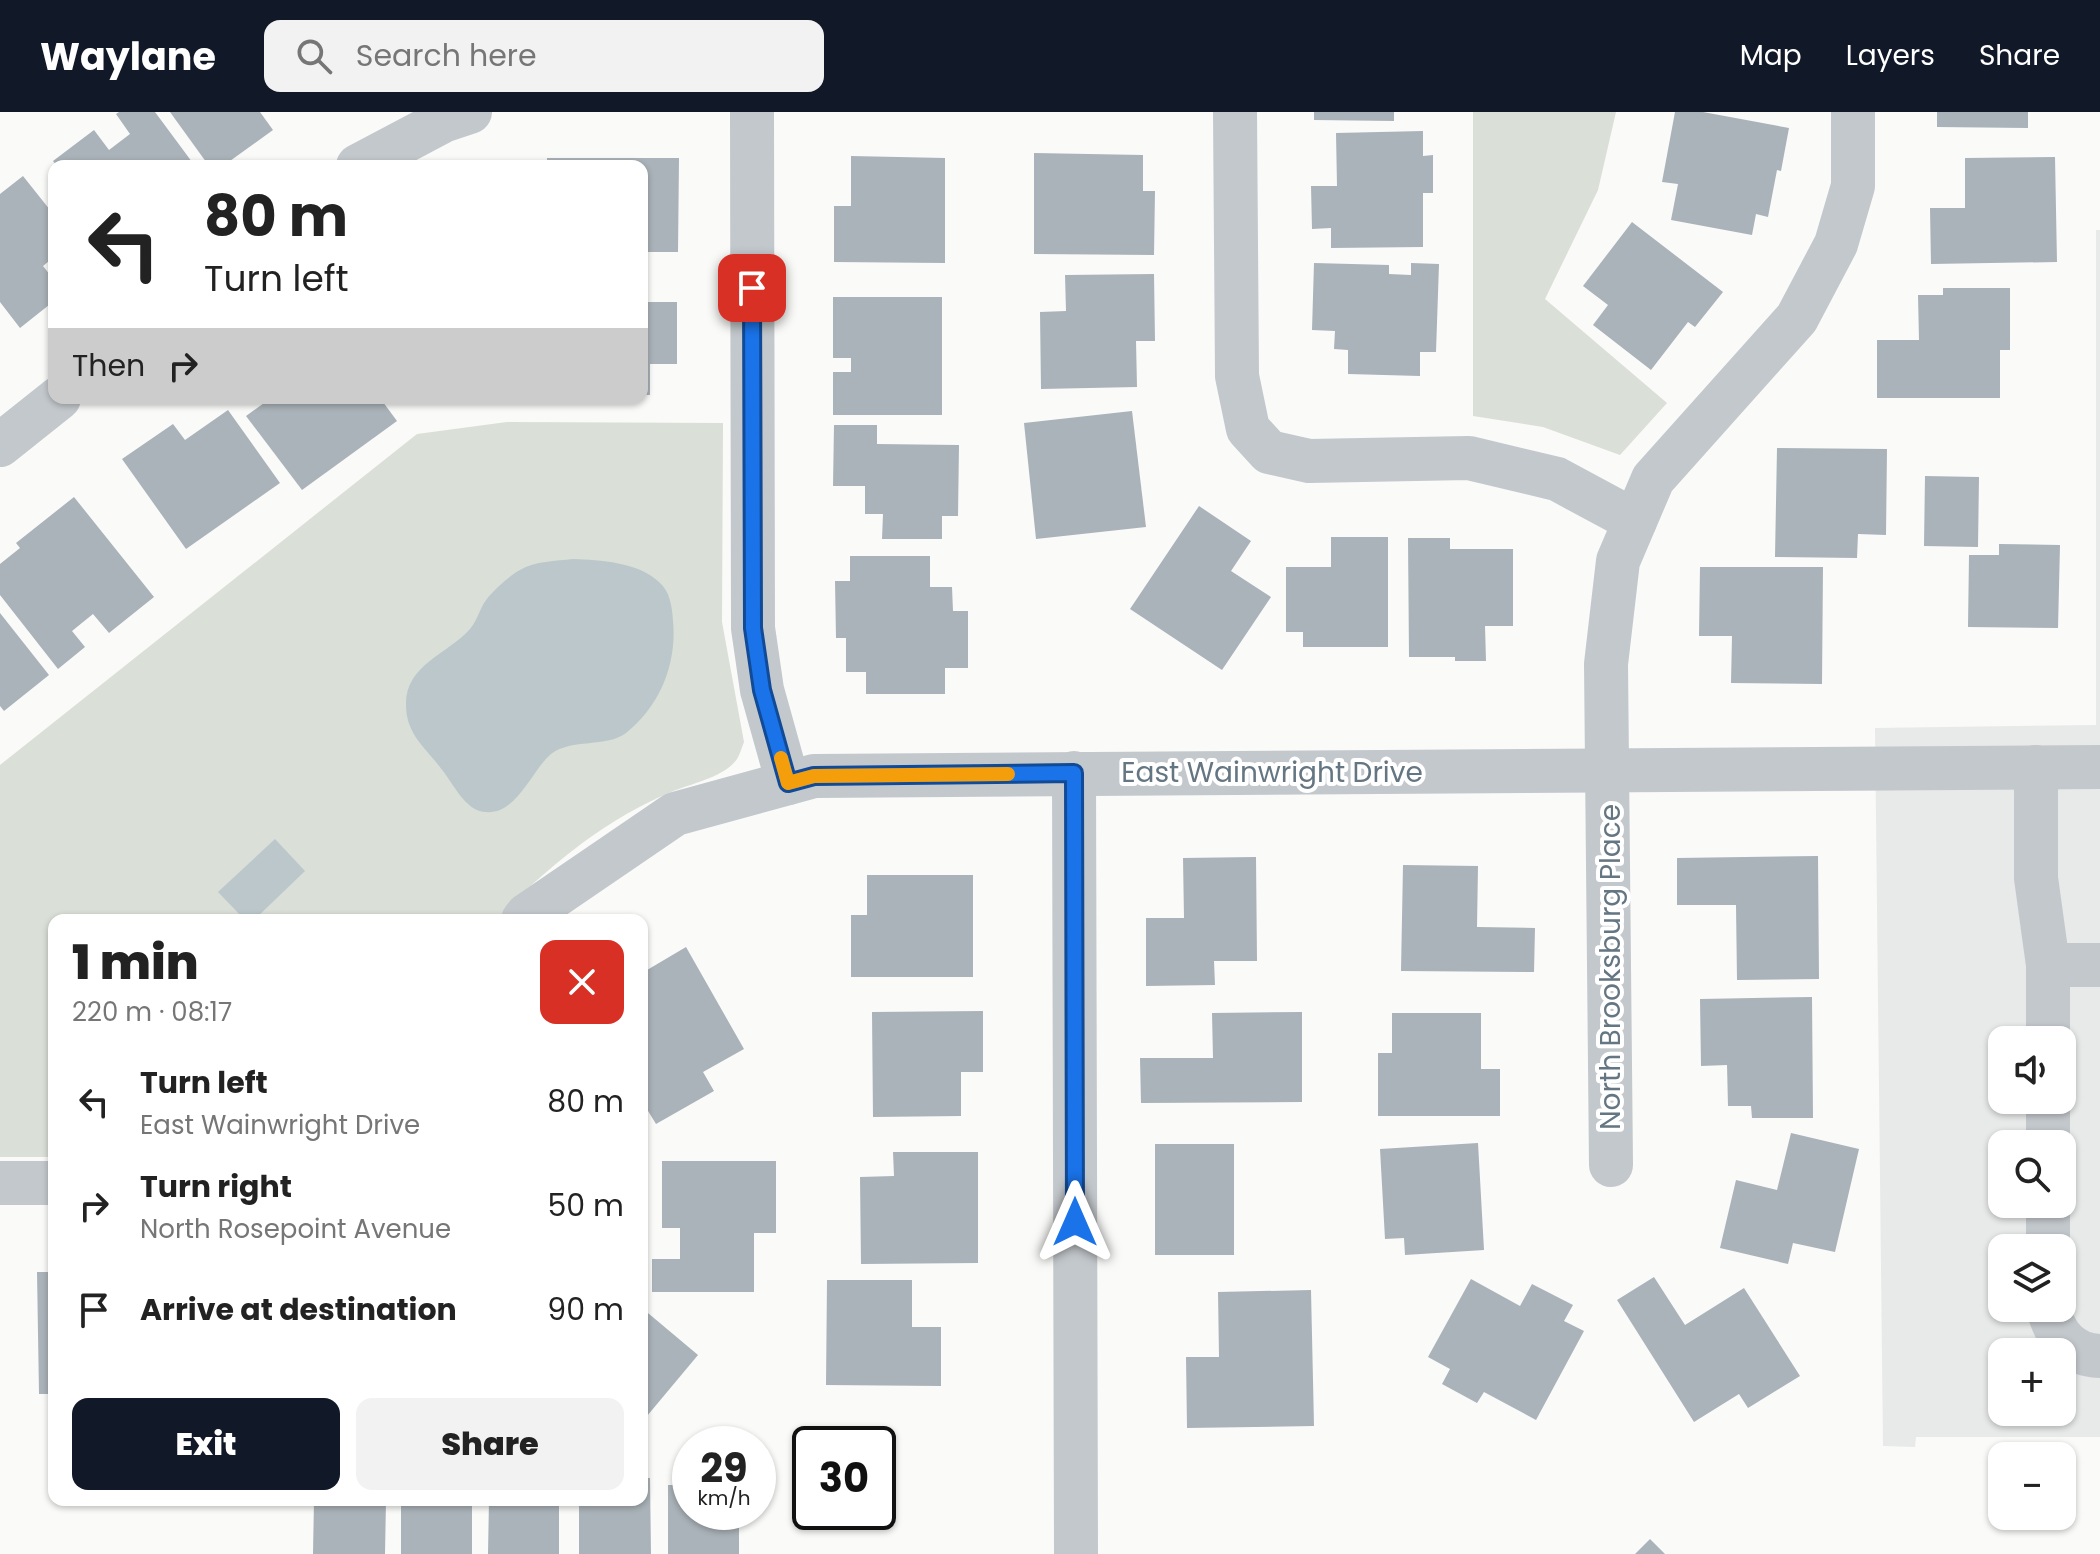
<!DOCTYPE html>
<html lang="en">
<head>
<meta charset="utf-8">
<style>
  body { margin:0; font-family:Poppins,sans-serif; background:#f2f2f2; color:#222; height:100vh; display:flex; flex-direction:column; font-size:30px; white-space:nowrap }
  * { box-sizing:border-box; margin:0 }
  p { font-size:26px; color:#767676 }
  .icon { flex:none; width:44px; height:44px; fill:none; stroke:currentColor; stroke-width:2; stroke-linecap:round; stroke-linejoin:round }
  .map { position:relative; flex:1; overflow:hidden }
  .panel { position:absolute; left:48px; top:802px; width:600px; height:592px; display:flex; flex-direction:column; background:#fff; border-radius:16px; box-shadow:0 2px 6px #0004 }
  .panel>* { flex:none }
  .hud { position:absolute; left:48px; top:48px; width:600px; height:244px; border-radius:16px; box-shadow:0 2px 6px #0004; background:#fff; color:#222; overflow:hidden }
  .fabs { position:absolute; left:1988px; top:914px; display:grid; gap:16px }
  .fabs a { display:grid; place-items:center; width:88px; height:88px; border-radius:16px; background:#fff; box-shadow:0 2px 6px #0004; font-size:40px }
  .speed { position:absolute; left:672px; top:1314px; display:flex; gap:16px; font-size:40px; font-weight:700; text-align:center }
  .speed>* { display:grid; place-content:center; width:104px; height:104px; border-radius:50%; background:#fff; box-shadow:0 2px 6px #0004; line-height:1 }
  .speed small { font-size:20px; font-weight:400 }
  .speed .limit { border:4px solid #111; border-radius:12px; background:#fff; color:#111 }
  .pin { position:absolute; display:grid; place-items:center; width:68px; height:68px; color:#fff; margin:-34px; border-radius:16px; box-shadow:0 4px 12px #0006 }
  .me { position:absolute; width:88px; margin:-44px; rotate:0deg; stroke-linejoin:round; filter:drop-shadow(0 0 6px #0008) }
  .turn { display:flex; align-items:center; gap:28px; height:168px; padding:0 24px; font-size:36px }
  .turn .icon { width:104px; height:104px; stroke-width:2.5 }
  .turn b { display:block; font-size:56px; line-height:68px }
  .then { display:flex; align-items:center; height:76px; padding:0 24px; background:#0003; gap:16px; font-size:30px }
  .round { display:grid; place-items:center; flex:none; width:84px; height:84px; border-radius:16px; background:#f2f2f2 }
  .overview { display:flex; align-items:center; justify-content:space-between; height:136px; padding:0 24px }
  h1 { font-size:48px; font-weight:800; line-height:60px }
  .action { display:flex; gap:16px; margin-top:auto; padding:16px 24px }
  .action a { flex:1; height:92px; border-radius:16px; background:#111827; color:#fff; font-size:32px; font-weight:800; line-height:92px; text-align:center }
  .action a+a { background:#f2f2f2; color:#222 }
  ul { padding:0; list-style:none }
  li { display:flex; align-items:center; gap:24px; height:104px; padding:0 24px }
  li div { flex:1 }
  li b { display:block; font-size:30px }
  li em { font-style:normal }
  header { display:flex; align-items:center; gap:48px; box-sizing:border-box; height:112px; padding:0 40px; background:#111827; color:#fff }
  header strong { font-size:38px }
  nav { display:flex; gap:44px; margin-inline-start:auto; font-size:28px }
  .search { width:560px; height:72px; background:#f2f2f2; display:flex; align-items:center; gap:20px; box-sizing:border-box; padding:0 28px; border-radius:16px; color:#767676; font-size:30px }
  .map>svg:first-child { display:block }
  .built { fill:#e8e9e9; fill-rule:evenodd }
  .green { fill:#dadfd7 }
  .water { fill:#bbc7cb }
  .building { fill:#aab3b9 }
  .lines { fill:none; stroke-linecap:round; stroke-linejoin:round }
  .minor { stroke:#c3c8cc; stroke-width:44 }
  .route-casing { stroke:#114b97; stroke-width:20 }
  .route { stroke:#1a73e8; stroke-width:14 }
  .slow { stroke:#f59e0b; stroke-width:14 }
  .labels { text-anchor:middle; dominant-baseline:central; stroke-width:8; stroke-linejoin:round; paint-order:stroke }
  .street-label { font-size:28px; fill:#657683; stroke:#fff }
</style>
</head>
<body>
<header>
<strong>Waylane</strong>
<div class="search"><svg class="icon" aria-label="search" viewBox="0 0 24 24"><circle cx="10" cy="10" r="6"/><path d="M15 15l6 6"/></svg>Search here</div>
<nav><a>Map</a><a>Layers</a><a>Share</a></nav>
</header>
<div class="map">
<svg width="2100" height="1442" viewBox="0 0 2100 1442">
  <rect width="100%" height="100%" fill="#fafaf8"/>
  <path class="built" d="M2096,118H2100V1325H1916L1915,1335L1883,1334L1875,616L2096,613ZM2002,928H2062V988H2002ZM2002,1032H2062V1092H2002ZM2002,1136H2062V1196H2002ZM2002,1240H2062V1300H2002Z"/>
  <g class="green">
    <polygon points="1473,0 1616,0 1598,78 1545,187 1667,291 1620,343 1543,315 1473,304"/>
    <path d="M507,310L723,311L722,510L744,630C742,635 740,642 737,647C725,665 690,672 671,680C604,708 546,756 496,808H54V1045H0V653L417,322Z"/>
  </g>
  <g class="water">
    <path d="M573,447C600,448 638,450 659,470C670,479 672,495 673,509C677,552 660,594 626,621C606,636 572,626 551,642C531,659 517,703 485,700C466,699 454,673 443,659C427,637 406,623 406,593C405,553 448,542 470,517C477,508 479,500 484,491C491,480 509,464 520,458C535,449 556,449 573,447Z"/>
    <polygon points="275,727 305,759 254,808 245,808 218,780"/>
  </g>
  <g class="building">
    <polygon points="119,0 155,0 195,54 57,54 53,49 94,18 109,38 130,22 116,2"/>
    <polygon points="170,0 260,0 273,18 223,54 209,54"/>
    <polygon points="1314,0 1394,0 1394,9 1314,8"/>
    <polygon points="1675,0 1703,0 1789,16 1781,59 1777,58 1768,105 1756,102 1752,123 1671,108 1678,72 1662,70"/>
    <polygon points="1937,0 2028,0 2028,16 1937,15"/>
    <polygon points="1423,19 1423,44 1433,43 1433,81 1423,81 1423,135 1331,136 1331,116 1312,117 1311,74 1337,74 1336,21"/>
    <polygon points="1034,41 1143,43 1143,79 1155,79 1154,143 1034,142"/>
    <polygon points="851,44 945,46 945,151 834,150 834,94 851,94"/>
    <polygon points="2055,45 2057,150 1931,152 1930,96 1965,96 1965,46"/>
    <polygon points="547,46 679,46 678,140 642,140 642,54 547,54"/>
    <polygon points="23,64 54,103 54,145 43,154 54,168 54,189 20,216 0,190 0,82"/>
    <polygon points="1632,110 1723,180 1695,215 1688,210 1651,258 1593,213 1608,193 1583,174"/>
    <polygon points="1314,151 1389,153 1389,162 1411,163 1411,151 1439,152 1436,240 1420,240 1420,264 1348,262 1348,238 1334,237 1335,219 1312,218"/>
    <polygon points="1154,162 1155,229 1136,229 1137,275 1041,277 1040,200 1066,199 1065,163"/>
    <polygon points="1943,176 2010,176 2010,238 2000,238 2000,286 1877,286 1877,228 1919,228 1918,183 1943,183"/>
    <polygon points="833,185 942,185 942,303 833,303 833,260 851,260 851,246 833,246"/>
    <polygon points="642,190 677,190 677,252 650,252 650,283 642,283"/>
    <polygon points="271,286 380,286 397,309 302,378 246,304"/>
    <polygon points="228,298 280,371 186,437 122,347 173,312 185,328"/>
    <polygon points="1132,299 1146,415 1036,427 1024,311"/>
    <polygon points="834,313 877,313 877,332 959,333 958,404 942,404 942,427 882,427 883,402 865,402 865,374 833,374"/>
    <polygon points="1777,336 1887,337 1886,423 1858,422 1857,446 1775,445"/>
    <polygon points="1925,364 1979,365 1978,435 1924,434"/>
    <polygon points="74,385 154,485 109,521 93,502 72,519 85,535 58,557 0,483 0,452 20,436 16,431"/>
    <polygon points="1199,394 1251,429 1231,459 1271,485 1222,558 1130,497"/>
    <polygon points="1331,425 1388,425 1388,535 1303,535 1303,520 1286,520 1286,455 1331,455"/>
    <polygon points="1408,426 1450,426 1450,437 1513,437 1513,514 1485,514 1486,549 1455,549 1455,545 1409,545"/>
    <polygon points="1999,432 2060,433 2058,516 1968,515 1969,443 1999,443"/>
    <polygon points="850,444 930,444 930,475 952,475 953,499 968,499 968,556 945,556 945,582 866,582 866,560 846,560 846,526 836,526 835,469 850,469"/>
    <polygon points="1700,455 1823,455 1822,572 1731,571 1732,524 1699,524"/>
    <polygon points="0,501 49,563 4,599 0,594"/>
    <polygon points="1818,744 1819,867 1737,868 1736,793 1677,793 1677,746"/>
    <polygon points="1256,745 1257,849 1214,849 1215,873 1146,874 1146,806 1184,806 1183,746"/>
    <polygon points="1403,753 1478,754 1477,815 1535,816 1534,860 1401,859"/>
    <polygon points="867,763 973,763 973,865 851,865 851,803 867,803"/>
    <polygon points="686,835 744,937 703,960 714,979 656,1012 642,989 642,861"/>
    <polygon points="1812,885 1813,1006 1752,1006 1751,994 1728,994 1727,953 1701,954 1700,887"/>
    <polygon points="983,899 983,960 961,960 961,1004 873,1005 872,900"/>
    <polygon points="1302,900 1302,990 1141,991 1140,946 1213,946 1212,901"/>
    <polygon points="1392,901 1481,901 1481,957 1500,957 1500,1004 1378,1004 1378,941 1392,941"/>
    <polygon points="1791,1021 1859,1037 1835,1140 1793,1131 1788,1152 1720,1136 1736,1068 1777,1078"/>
    <polygon points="1478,1031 1484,1138 1405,1143 1404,1126 1385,1127 1380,1037"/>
    <rect x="1155" y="1032" width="79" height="111"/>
    <polygon points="893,1040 978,1040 978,1151 861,1152 860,1065 894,1064"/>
    <polygon points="662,1049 776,1049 776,1121 754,1121 754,1180 652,1180 652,1147 680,1147 680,1116 662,1116"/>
    <polygon points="37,1160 54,1160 54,1282 39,1282"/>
    <polygon points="1654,1165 1685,1213 1744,1176 1800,1264 1748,1296 1739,1282 1694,1310 1617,1188"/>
    <polygon points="1471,1167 1520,1194 1532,1172 1573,1193 1564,1209 1584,1219 1536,1308 1484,1280 1477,1291 1442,1272 1450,1257 1428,1245"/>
    <polygon points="827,1168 912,1168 912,1215 941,1215 941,1274 826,1273"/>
    <polygon points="1311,1178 1314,1314 1187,1316 1186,1245 1219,1245 1218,1180"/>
    <polygon points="642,1196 698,1243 642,1310"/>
    <polygon points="642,1366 650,1366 651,1442 579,1442 579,1388 642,1388"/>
    <polygon points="668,1373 690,1373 690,1400 739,1400 739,1442 668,1442"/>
    <polygon points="314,1388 386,1388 385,1442 313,1442"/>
    <rect x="401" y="1388" width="71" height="54"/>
    <polygon points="489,1388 559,1388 559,1442 488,1442"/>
    <polygon points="1650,1427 1665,1442 1635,1442"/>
  </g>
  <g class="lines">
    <g class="minor">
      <polyline points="752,0 753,516 762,578 788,671"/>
      <polyline points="1235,0 1237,264 1248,317 1269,340 1309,349 1469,346 1557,367 1635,409"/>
      <polyline points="358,54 443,9 470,0"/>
      <polyline points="0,333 59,286"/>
      <polyline points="2036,655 2036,766 2048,853 2048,928"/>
      <polyline points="1074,661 1076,1442"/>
      <polyline points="523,808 527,803 675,702 814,664 2100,655"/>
      <polyline points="2048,853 2100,853"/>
      <polyline points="2048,1032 2048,988"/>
      <polyline points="1611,1053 1606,552 1618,449 1653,367 1797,206 1836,132 1853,74 1853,0"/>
      <polyline points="0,1071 54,1071"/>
      <polyline points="2048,1136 2048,1092"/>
      <path d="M2048,1196C2055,1223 2070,1243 2100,1244"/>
    </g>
  </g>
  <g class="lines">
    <g class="route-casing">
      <polyline id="route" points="752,176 753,516 762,578 788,671 814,664 1074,661 1075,1110"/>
    </g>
    <use href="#route" class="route"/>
    <polyline class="slow" points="781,646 788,671 814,664 1008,662"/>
  </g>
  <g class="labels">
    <g class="street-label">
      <text x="1272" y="660">East Wainwright Drive</text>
      <text transform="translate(1610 855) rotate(-90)">North Brooksburg Place</text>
    </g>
  </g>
</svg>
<div class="fabs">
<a><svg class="icon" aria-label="sound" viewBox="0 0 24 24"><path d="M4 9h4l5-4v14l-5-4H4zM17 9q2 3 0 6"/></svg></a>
<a><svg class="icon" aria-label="search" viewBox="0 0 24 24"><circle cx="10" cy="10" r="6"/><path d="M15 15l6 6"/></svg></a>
<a><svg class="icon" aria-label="layers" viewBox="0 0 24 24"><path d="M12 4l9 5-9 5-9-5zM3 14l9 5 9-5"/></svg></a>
<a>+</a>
<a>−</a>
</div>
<div class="speed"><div>29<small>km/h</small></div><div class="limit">30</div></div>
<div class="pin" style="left:752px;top:176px;background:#d93025"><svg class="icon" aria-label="arrive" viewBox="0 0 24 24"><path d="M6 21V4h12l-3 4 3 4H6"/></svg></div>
<svg class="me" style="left:1075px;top:1110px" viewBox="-20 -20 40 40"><path d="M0-17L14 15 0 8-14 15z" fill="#1a73e8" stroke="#fff" stroke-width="4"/></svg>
<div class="hud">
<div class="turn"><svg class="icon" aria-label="left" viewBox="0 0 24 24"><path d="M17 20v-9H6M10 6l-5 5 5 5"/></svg><div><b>80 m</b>Turn left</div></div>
<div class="then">Then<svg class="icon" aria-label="right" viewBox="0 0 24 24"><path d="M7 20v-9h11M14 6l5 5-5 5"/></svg></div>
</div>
<section class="panel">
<div class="overview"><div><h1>1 min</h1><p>220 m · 08:17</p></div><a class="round" style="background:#d93025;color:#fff"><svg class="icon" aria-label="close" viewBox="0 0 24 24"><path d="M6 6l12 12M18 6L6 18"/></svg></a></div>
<ul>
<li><svg class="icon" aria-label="left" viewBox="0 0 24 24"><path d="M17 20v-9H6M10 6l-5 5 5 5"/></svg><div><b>Turn left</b><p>East Wainwright Drive</p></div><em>80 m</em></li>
<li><svg class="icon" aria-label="right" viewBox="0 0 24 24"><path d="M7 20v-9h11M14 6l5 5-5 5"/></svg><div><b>Turn right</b><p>North Rosepoint Avenue</p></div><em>50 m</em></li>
<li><svg class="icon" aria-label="arrive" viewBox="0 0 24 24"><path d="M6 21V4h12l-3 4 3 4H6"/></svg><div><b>Arrive at destination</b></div><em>90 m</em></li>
</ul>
<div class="action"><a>Exit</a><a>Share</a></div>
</section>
</div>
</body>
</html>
